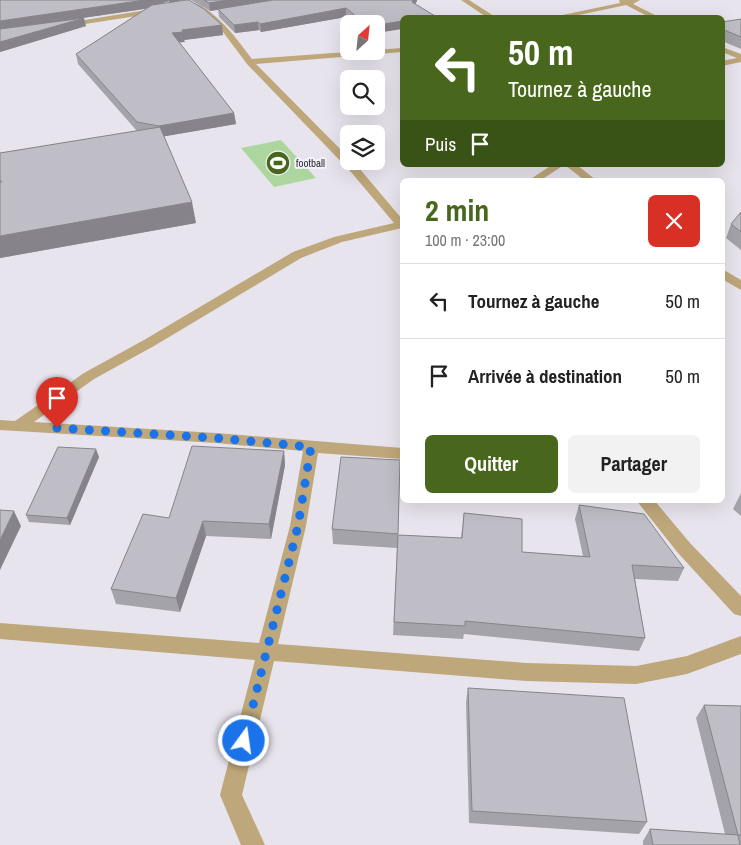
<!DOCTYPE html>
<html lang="fr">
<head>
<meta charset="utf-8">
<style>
  body { margin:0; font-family:"Archivo Narrow",sans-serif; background:#f2f2f2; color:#222; height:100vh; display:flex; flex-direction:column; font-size:19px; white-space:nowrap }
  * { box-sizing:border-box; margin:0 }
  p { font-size:16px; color:#767676 }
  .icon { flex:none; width:28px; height:28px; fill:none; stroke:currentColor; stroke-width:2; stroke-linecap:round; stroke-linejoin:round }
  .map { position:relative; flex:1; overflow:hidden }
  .side { position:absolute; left:400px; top:178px; width:325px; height:325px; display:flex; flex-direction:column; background:#fff; border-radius:8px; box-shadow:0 5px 20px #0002 }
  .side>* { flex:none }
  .hud { position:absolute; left:400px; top:15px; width:325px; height:152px; border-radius:8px; box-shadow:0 5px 20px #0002; background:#48671c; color:#fff; overflow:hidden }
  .needle { width:32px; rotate:27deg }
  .fabs { position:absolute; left:340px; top:15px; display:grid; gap:10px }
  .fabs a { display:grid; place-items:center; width:45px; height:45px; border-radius:8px; background:#fff; box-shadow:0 5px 20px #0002; font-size:25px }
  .pin { position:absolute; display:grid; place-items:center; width:42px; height:42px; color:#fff; margin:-51px -21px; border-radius:50% 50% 50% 0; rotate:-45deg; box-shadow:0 0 5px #0007 }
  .pin .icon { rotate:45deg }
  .me { position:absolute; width:55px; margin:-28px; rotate:14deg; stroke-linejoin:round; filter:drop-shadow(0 0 4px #0008) }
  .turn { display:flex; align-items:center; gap:18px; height:105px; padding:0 25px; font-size:22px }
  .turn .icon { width:65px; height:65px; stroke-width:2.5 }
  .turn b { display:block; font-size:35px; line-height:42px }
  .then { display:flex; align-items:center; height:48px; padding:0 25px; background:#0003; gap:10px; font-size:19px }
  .round { display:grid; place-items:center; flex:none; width:52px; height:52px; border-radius:8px; background:#f2f2f2 }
  .headline { display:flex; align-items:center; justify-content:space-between; height:85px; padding:0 25px }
  h1 { font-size:30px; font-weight:800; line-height:38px; color:#48671c }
  .action { display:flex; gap:10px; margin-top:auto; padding:10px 25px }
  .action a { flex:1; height:58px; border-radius:8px; background:#48671c; color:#fff; font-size:20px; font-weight:800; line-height:58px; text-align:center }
  .action a+a { background:#f2f2f2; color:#222 }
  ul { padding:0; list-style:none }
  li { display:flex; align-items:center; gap:15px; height:75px; padding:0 25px; border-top:1px solid #e0e0e0 }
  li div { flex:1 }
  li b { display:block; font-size:19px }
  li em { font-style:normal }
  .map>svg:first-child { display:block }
  .green { fill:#add69f }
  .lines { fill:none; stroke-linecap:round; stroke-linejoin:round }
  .minor { fill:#bea77a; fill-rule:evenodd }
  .wall { fill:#a4a3a9; fill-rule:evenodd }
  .shaded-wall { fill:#86848a }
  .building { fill:#bfbdc5; stroke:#86848a }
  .route { stroke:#1a73e8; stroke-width:9; stroke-dasharray:0 16.2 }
  .labels { text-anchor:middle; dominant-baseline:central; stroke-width:4; stroke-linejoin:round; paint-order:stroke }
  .far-poi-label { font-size:11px; fill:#2d2c30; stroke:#f4f2fb; text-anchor:start }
</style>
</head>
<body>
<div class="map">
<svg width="741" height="845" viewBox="0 0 741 845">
  <rect width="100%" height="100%" fill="#e7e4ed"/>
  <polygon class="green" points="281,140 316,178 274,187 241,148"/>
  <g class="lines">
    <g class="minor">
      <path d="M180,0C210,0 236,38 252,59L402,48V52L256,64L349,158V161H352L359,168L402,219V228L342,242L301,258L154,346L94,379L34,422L216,433L402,448V459L318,453L306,526L278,644L526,663L636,666L687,656L741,636V654L687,674L636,684L526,681L274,661L242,795L265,845H241L220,795L255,660L0,639V623L259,643L290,526L303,451L216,443L0,430V420L15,421L84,373L144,340L293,252L334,237L394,223L351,172L247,64L223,32L206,17Z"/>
      <polygon points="461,0 469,0 497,18 488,18"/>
      <polygon points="619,0 640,0 633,4 661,18 651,18 626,5 565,18 548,18 620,3"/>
      <polygon points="159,8 163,10 162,12 66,27 62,25 66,23"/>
      <polygon points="722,47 741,54 741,62 722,66 722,61 737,58 722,52"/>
      <polygon points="552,165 564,165 541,180 529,180"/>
      <polygon points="565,165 577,165 596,180 584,180"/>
      <polygon points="722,269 741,280 741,290 722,279"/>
      <polygon points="636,500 654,500 690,543 741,596 741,616 734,614 678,553"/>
    </g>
  </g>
  <g class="wall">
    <path d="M0,0L180,1L222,25L223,35L184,40L185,42H179L234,113L236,124L164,136L196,223L0,258V153L137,131L78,64L76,54L149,7L144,9L76,19L86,26L0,52ZM169,1V3L158,4Z"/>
    <polygon points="191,0 417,0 415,4 435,16 435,18 402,18 383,32 376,27 376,24 355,24 346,17 261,32 259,30 235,33 219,17 218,10 210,11"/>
    <polygon points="741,19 741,49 722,41 722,22"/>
    <polygon points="741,212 741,250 726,238 731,224"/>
    <polygon points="284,451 285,465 271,539 206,536 180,612 116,604 111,589 169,518"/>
    <polygon points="99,457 70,525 29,522 26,515"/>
    <polygon points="400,460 398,535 461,538 464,513 522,552 583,556 575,519 579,505 684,568 678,581 635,579 645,638 639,651 464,634 463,639 393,635 397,548 333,544 332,529"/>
    <polygon points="741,493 741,516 733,509"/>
    <polygon points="468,688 647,822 639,834 469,823 466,702"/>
    <polygon points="704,705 741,706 741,845 643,845 643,841 650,829 725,834 696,718"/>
  </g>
  <g class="shaded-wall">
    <polygon points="145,0 180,0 180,3 169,4 169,1 144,9 0,30 0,21"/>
    <polygon points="228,0 281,0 210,11 209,3"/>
    <polygon points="413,0 417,0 417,1 412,10 412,2"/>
    <polygon points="346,8 346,17 261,32 260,24"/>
    <polygon points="84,18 86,26 0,52 0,42"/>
    <polygon points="377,19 377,27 376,27 376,24 362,24 362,21"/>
    <polygon points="402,21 402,29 383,32 384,24"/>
    <polygon points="258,22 259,30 235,33 234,25"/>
    <polygon points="222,25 223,35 184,40 185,42 174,43 172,33 182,30"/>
    <polygon points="234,113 236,124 161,137 159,126"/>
    <polygon points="192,202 196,223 0,258 0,236"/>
    <polygon points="96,449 99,457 70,525 67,518"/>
    <polygon points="284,451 285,465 271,539 269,524"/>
    <polygon points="14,511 21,526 0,570 0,540"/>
    <polygon points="203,521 206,536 180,612 176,598"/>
  </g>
  <g class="building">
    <polygon points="0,0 145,0 0,21"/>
    <polygon points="186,0 189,0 204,9 222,25 182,30 183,32 172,33 234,113 159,126 137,122 76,54 152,5"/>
    <polygon points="204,0 228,0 209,3"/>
    <polygon points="273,0 413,0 412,2 435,16 423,18 402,18 402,21 384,24 377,19 362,21 346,8 260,24 258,22 234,25 218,9"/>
    <polygon points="84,18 0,42 0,29"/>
    <polygon points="741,19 741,37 722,29 722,22"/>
    <polygon points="160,127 192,202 0,236 0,182 2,182 0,180 0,153"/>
    <polygon points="741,212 741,232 731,224"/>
    <polygon points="192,446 284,451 269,524 203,521 176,598 111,589 143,514 169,518"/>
    <polygon points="58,447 96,449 67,518 26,515"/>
    <polygon points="341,457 400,460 398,534 332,529"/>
    <polygon points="579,505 644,514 684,568 632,565 645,638 465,621 465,626 394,622 398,535 462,538 464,513 522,519 522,552 590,557"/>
    <polygon points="0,510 14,511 0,540"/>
    <polygon points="468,688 624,698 647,822 472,811"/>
    <polygon points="704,705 741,706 741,835 738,835"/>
    <polygon points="650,829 738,835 740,845 653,845"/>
  </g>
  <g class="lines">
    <polyline class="route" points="57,428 216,438 311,447 298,526 244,741"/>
  </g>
  <defs>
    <g id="stadium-disc" transform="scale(1.25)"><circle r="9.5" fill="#48671c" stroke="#f4f2fb"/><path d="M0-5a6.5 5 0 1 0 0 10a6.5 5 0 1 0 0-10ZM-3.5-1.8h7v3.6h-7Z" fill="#fff"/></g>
  </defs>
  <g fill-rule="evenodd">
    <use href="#stadium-disc" x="278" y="163"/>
  </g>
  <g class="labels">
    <g class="far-poi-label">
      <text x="296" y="163">football</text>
    </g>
  </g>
</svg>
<div class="fabs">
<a><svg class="needle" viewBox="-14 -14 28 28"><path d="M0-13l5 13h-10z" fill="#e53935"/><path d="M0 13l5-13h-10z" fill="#767676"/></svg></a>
<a><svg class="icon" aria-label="search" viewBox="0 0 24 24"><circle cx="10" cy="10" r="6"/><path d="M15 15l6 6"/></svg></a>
<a><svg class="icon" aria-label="layers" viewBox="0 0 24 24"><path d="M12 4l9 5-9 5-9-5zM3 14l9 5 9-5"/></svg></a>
</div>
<div class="pin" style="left:57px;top:428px;background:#d93025"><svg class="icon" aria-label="arrive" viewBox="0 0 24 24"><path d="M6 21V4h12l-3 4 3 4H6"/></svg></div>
<svg class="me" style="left:244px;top:741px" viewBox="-20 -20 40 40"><circle r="17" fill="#1a73e8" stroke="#fff" stroke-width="3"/><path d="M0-11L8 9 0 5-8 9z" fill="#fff"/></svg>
<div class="hud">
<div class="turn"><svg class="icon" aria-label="left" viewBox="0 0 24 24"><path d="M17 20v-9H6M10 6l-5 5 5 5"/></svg><div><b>50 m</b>Tournez à gauche</div></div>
<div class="then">Puis<svg class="icon" aria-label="arrive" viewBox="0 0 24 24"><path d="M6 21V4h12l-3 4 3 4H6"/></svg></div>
</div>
<section class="side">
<div class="headline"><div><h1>2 min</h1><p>100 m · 23:00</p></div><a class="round" style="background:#d93025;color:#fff"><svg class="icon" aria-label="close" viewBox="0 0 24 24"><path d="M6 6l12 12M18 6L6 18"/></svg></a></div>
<ul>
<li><svg class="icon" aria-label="left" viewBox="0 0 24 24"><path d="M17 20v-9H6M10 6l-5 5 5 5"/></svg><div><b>Tournez à gauche</b></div><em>50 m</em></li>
<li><svg class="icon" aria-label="arrive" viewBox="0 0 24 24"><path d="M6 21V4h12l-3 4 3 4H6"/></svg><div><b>Arrivée à destination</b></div><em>50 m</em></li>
</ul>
<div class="action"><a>Quitter</a><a>Partager</a></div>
</section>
</div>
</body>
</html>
